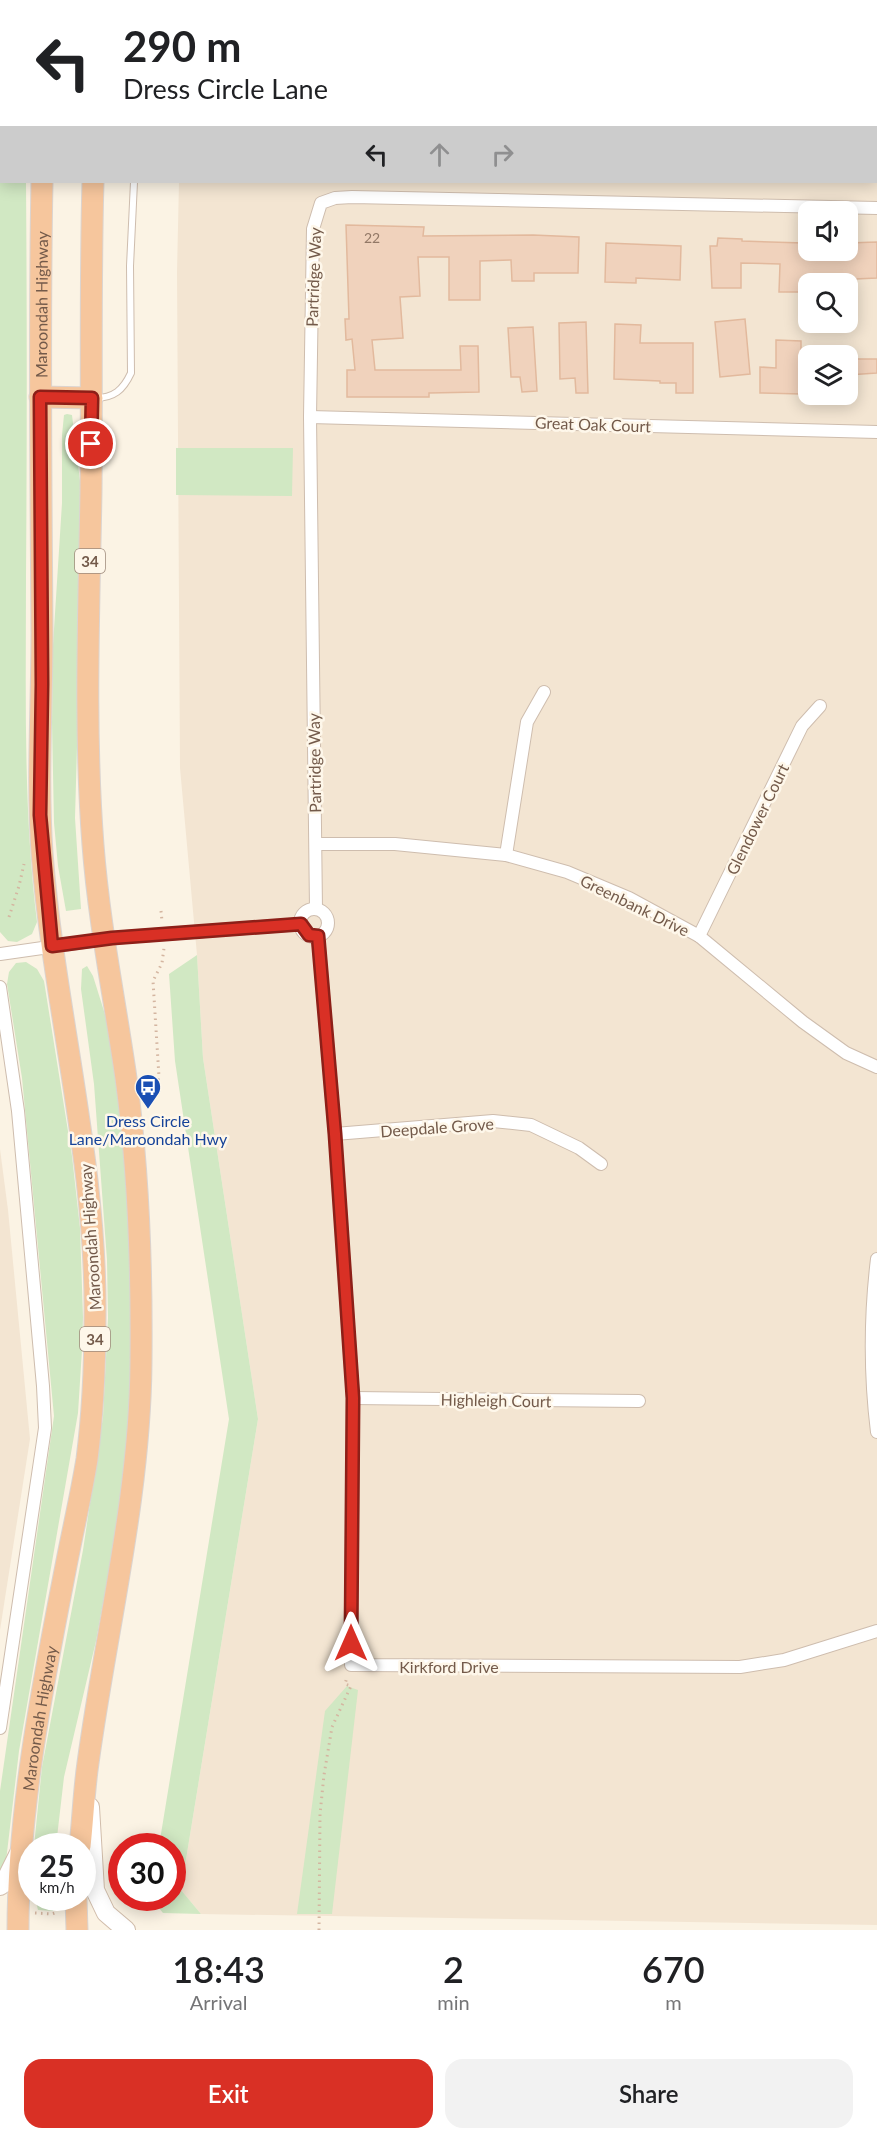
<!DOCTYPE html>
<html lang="en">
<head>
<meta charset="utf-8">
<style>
  body { margin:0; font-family:Lato,sans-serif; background:#f2f2f2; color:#202124; height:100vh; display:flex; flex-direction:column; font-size:22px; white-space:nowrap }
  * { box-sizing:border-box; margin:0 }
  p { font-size:20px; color:#757577 }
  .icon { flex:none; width:33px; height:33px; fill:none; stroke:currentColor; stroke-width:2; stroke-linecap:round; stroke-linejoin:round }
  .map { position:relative; height:1930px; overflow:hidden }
  .panel { display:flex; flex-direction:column; background:#fff; flex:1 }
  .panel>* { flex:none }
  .top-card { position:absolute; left:0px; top:0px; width:878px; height:183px; box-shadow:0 3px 15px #0003; background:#fff; color:#202124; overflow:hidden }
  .fabs { position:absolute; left:798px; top:201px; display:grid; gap:12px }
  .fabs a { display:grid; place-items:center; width:60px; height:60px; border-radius:12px; background:#fff; box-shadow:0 3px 15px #0003; font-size:30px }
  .speed { position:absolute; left:18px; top:1833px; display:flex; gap:12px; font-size:30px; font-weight:700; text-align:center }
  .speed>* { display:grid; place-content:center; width:78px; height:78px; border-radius:50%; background:#fff; box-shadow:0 3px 15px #0003; line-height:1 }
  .speed small { font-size:15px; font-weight:400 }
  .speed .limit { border:9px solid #d22; background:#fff; color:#111 }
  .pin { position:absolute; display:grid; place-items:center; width:51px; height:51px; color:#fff; margin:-26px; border:3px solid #fff; border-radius:50%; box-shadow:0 2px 6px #0007 }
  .me { position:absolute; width:66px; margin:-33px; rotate:0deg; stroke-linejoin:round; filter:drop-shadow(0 0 4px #0008) }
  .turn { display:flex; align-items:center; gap:21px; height:126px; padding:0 24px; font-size:27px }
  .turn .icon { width:78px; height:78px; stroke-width:2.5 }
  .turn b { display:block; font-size:42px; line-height:51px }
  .lanes { display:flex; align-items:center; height:57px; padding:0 24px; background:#0003; justify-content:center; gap:30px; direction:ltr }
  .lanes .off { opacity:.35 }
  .eta { display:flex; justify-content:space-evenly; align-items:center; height:102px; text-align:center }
  .eta b { font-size:36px; font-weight:600; line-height:42px }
  .action { display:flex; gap:12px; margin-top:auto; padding:12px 24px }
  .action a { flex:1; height:69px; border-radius:18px; background:#d93025; color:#fff; font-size:24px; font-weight:600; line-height:69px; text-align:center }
  .action a+a { background:#f2f2f2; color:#202124 }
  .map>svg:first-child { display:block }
  .residential { fill:#f3e5d2; fill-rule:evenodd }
  .green { fill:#d1e8c3 }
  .building { fill:#f0d2bc; stroke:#e2b99d; stroke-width:1.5 }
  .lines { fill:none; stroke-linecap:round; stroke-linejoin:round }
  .service-casing { stroke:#cebdae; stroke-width:8 }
  .minor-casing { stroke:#cebdae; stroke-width:14 }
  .secondary-casing { stroke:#d1bdab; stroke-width:20 }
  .trunk-casing { stroke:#dbd4d0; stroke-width:23 }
  .path { stroke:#d4b5a0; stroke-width:3; stroke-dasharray:1.5 4.5; stroke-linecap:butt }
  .service { stroke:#fff; stroke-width:6 }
  .minor { stroke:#fff; stroke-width:12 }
  .secondary { stroke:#fff; stroke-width:18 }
  .trunk { stroke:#f6c69d; stroke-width:21 }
  .route-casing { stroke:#8d1f18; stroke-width:15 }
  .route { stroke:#d93025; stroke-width:10 }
  .labels { text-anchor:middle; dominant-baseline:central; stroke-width:5; stroke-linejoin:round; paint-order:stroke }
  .number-label { font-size:14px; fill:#927866 }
  .shield { fill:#fef7ea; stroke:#9d897a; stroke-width:1.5 }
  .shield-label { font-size:15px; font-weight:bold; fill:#735a4a }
  .street-label { font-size:16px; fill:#735a4a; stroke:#fef7ea }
  .transit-label { font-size:16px; fill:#164399; stroke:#fef7ea }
</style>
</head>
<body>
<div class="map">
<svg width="877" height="1930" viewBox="0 0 877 1930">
  <rect width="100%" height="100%" fill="#fbf3e4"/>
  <g class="residential">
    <path d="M205,0H877V1925L201,1914L181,1890L258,1419L203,1058L197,955L180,768L177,272L179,182H876V2L205,1ZM808,212H848V250H808ZM808,284H848V322H808ZM808,356H848V394H808Z"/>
    <polygon points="0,1149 8,1210 30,1439 0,1630"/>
  </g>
  <g class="green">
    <path d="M0,0H38L2,2V182H26C27,313 27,445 26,577C26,692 23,808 37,922L32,934L17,942L8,941L0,932Z"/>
    <polygon points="615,0 877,0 877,72 876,2"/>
    <polygon points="67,414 72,415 80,481 79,676 75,818 81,909 66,911 58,866 54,823 52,723 53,645 62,503 62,435 64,415"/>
    <polygon points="176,448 293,448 292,496 176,495"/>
    <polygon points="197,955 203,1058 258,1419 181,1890 201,1914 163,1913 151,1898 172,1898 172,1846 159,1846 229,1419 175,1061 169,974"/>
    <polygon points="26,962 37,969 44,981 72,1156 80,1228 83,1317 82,1350 78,1413 19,1751 6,1861 0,1875 0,1791 54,1416 22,1078 7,984 9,972 16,963"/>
    <polygon points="87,966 93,976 108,1024 128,1167 133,1305 128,1437 113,1549 96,1641 64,1777 56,1846 34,1846 42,1767 83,1550 103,1417 108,1318 107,1260 94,1084 81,989 82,969"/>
    <polygon points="347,1686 358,1690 332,1914 297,1914 325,1711"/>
    <polygon points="35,1898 54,1898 53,1911 38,1910"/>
  </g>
  <g class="building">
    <polygon points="346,225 424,227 423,236 533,235 579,237 578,273 534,273 534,281 512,281 511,260 480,261 480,300 449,300 449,257 418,257 420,296 400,297 403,338 372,340 375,370 461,370 460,346 478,346 479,392 429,393 429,397 347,397 347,370 355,370 352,339 346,340 345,319 349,319"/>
    <polygon points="718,238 742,239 742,241 803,243 803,250 848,250 848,243 877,242 877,278 856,279 856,284 802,284 802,292 779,292 780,264 741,263 741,288 712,288 710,246 717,246"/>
    <polygon points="606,243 681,246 680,280 636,278 636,283 605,282"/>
    <polygon points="745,319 750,374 720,377 715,322"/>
    <polygon points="586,322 588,393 576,393 575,378 560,379 559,323"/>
    <polygon points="615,324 641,325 640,343 693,343 693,393 676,393 676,383 660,383 660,381 614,379"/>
    <polygon points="533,327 537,391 522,392 520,377 511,377 508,328"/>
    <polygon points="776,340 801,341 801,394 760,393 760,367 776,368"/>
    <polygon points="848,359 877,359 877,373 848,375"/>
  </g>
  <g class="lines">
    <g class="service-casing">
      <path id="service" d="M95,398C114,398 123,390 131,373L130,266L134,182"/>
    </g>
    <g class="minor-casing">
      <g id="minor">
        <polyline points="310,417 877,432"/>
        <polyline points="316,844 395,844 506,855 567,872 629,898 699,936 803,1022 846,1053 877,1067"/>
        <polyline points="506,855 527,722 544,692"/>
        <polyline points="316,909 310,417 313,229 321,203 335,198 352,197 877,208"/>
        <circle cx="314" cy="923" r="14"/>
        <polyline points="318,936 335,1134 353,1398 351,1665 740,1667 784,1660 877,1631"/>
        <polyline points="699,936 802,726 820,706"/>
        <polyline points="0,954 112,938 301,924"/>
        <polyline points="0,987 18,1111 43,1386 45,1428 0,1728"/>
        <polyline points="335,1134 493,1121 531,1125 579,1148 601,1164"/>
        <path d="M877,1259C870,1317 870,1375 877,1432"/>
        <polyline points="353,1398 639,1401"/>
      </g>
    </g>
    <g class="secondary-casing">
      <g id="secondary">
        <polyline points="90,1807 95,1890 106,1913 126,1930"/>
        <polyline points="0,1886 4,1883 20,1851"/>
      </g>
    </g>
    <g class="trunk-casing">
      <g id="trunk">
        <polyline points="51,2 51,0"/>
        <polyline points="105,2 105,0"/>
        <polyline points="40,397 92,398"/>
        <path d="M80,1846C83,1819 84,1790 88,1763C106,1630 140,1498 141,1363C142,1268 139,1173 126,1078C115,1001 99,924 93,845C84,728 89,610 91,492C92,389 90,285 93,182"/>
        <polyline points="76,1898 77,1930"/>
        <path id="s1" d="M18,1930C18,1809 42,1689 65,1571C72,1534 81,1496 87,1459C93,1412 95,1364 95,1318C97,1161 54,1009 42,853C37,780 42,706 42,632C41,482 39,332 42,182"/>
      </g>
    </g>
    <g class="path">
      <polyline points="161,911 162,921"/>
      <polyline points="9,917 19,886 24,864"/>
      <polyline points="148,1108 159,1077 153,981 162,963 164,948"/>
      <polyline points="35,1913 52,1914 58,1912"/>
      <polyline points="319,1930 320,1814 324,1775 332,1727 351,1686 345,1684 347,1677"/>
    </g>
    <use href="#service" class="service"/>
    <use href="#minor" class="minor"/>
    <use href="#secondary" class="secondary"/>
    <use href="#trunk" class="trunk"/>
  </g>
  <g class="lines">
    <g class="route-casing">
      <polyline id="route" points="91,444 92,398 40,397 42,684 40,815 52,946 112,938 301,924 309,935 318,936 335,1134 353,1398 351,1643"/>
    </g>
    <use href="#route" class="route"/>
  </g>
  <defs>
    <g id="bus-pin" transform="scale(1.35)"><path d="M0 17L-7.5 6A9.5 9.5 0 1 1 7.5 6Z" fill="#1a4fb4" stroke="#fef7ea"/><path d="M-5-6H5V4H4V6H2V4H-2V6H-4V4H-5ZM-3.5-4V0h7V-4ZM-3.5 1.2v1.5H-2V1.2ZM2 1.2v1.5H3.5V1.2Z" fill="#fff"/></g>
  </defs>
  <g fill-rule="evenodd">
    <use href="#bus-pin" x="148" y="1087"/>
  </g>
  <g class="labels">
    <g class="number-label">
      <text x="372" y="237">22</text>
    </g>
    <g class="shield">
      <rect x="75" y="549" width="30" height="24" rx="4.5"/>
      <rect x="80" y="1327" width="30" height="24" rx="4.5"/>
    </g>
    <g class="shield-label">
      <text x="90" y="561">34</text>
      <text x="95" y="1339">34</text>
    </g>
    <g class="street-label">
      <text transform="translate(313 277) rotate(-88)">Partridge Way</text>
      <text stroke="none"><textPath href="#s1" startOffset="1635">Maroondah Highway</textPath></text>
      <text transform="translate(593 424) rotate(2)">Great Oak Court</text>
      <text transform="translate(314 763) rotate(-91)">Partridge Way</text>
      <text transform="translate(757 819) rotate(-64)">Glendower Court</text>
      <text transform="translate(635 905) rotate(26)">Greenbank Drive</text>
      <text transform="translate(437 1127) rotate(-4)">Deepdale Grove</text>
      <text transform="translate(90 1237) rotate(-94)">Maroondah Highway</text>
      <text transform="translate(496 1400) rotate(1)">Highleigh Court</text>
      <text x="449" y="1666">Kirkford Drive</text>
      <text stroke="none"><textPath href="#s1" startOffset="213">Maroondah Highway</textPath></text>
    </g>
    <g class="transit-label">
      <text x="148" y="1120">Dress Circle<tspan x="148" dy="18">Lane/Maroondah Hwy</tspan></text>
    </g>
  </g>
</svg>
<div class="fabs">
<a><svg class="icon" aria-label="sound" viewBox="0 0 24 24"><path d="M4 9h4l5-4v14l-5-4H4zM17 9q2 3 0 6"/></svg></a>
<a><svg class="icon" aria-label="search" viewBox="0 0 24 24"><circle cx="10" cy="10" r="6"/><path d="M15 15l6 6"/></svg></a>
<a><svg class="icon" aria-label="layers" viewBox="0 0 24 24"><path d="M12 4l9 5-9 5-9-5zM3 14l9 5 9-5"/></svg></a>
</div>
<div class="speed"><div>25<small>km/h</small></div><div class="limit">30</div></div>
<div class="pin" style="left:91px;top:444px;background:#d93025"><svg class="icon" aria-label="arrive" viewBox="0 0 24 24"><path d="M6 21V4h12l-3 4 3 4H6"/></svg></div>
<svg class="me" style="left:351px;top:1643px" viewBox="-20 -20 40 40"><path d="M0-17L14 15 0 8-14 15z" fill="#d93025" stroke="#fff" stroke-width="4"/></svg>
<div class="top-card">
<div class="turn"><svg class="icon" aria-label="left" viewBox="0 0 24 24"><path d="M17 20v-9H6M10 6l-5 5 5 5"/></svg><div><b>290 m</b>Dress Circle Lane</div></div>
<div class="lanes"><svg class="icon" aria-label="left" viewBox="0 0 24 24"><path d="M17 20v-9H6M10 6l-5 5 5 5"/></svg><svg class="icon off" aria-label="ahead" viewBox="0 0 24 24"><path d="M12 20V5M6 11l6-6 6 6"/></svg><svg class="icon off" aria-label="right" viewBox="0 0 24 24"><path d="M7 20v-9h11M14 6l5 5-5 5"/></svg></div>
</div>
</div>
<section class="panel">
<div class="eta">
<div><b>18:43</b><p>Arrival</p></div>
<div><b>2</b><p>min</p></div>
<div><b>670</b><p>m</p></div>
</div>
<div class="action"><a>Exit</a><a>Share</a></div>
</section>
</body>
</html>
